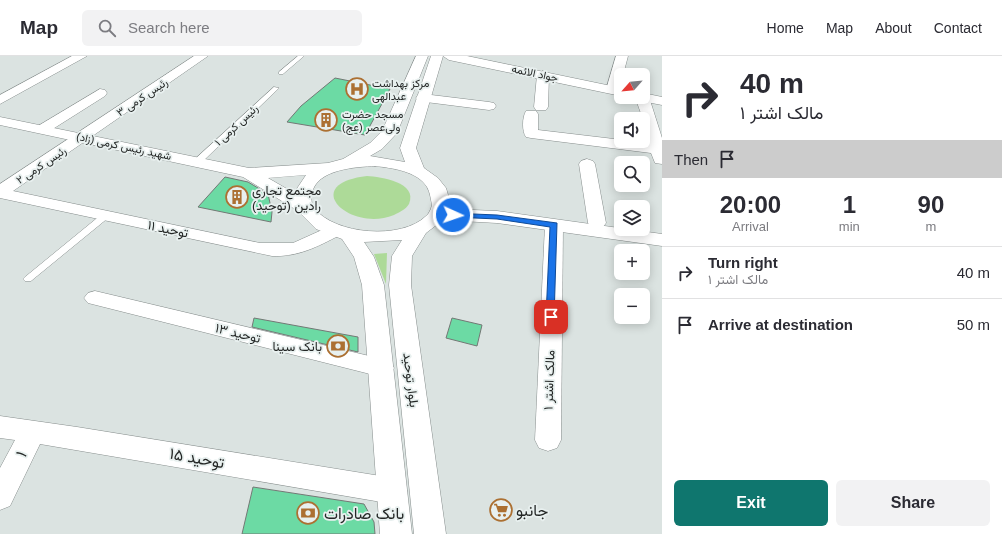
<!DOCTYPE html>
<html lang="en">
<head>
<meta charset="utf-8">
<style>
  body { margin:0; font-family:Arial,Vazirmatn,sans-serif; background:#f2f2f3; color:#2b2b33; height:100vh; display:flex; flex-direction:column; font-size:15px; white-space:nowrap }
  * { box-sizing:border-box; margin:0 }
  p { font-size:13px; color:#7c7c81 }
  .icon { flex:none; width:22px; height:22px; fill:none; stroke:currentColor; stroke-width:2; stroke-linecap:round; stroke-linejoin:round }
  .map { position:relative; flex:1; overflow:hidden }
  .details { display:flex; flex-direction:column; background:#fff; width:340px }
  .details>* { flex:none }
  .guide { background:#fff; color:#2b2b33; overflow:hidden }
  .needle { width:26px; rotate:243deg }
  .controls { position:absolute; left:614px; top:12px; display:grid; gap:8px }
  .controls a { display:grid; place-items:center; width:36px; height:36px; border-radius:6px; background:#fff; box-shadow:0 2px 10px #0003; font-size:20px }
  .pin { position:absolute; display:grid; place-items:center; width:34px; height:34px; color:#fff; margin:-17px; border-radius:8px; box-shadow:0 2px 6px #0006 }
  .me { position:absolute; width:44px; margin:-22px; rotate:93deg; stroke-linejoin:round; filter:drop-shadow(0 0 3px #0008) }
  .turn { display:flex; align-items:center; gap:14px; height:84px; padding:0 12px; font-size:18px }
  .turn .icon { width:52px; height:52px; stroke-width:2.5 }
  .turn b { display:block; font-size:28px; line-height:34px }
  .then { display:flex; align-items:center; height:38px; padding:0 12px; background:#0003; gap:8px; font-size:15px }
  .eta { display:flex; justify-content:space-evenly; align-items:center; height:68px; text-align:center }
  .eta b { font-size:24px; font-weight:800; line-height:28px }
  .action { display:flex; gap:8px; margin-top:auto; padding:8px 12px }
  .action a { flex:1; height:46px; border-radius:6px; background:#0f766e; color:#fff; font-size:16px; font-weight:800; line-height:46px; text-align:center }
  .action a+a { background:#f2f2f3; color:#2b2b33 }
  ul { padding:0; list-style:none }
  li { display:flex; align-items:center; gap:12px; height:52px; padding:0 12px; border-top:1px solid #e1e1e2 }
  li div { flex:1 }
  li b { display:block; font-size:15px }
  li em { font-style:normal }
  header { display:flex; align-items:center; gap:24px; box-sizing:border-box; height:56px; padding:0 20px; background:#fff; border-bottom:1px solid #e1e1e2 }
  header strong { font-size:19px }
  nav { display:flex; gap:22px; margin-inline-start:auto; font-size:14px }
  .search { width:280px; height:36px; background:#f2f2f3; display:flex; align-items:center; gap:10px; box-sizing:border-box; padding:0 14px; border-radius:6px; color:#7c7c81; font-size:15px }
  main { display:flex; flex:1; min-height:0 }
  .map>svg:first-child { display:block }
  .green { fill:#adda98 }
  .building { fill:#6cdaa4; stroke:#737875 }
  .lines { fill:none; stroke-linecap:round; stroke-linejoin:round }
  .lane-casing { stroke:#878e8d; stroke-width:1 }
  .street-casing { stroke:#878e8d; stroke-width:1 }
  .secondary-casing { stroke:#878e8d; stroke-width:1 }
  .lane { fill:#fff; fill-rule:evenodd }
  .street { fill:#fff; fill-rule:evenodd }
  .secondary { fill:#fff; fill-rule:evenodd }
  .route { fill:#1a73e8; stroke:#114b97 }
  .labels { text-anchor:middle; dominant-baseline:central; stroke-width:3.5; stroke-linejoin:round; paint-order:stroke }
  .far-street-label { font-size:11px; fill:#242726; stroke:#e8f0ef }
  .far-poi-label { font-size:11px; fill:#242726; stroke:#e8f0ef; text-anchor:start }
  .poi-label { font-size:13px; fill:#242726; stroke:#e8f0ef; text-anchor:start }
  .street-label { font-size:13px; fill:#242726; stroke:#e8f0ef }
  .near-street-label { font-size:16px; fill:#242726; stroke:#e8f0ef }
  .near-poi-label { font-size:16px; fill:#242726; stroke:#e8f0ef; text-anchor:start }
</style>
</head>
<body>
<header>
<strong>Map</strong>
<div class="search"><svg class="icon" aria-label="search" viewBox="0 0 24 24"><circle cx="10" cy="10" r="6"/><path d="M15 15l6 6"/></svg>Search here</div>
<nav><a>Home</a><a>Map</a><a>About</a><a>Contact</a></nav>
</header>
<main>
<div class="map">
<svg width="662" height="478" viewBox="0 0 662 478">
  <rect width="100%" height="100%" fill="#dbe3e1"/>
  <g class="green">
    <path d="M367,120C381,121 418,126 409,148C406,153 400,156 394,159C350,177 298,128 367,120Z"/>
    <polygon points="387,197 386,228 374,198"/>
  </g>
  <g class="building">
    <polygon points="335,22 390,33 365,79 287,66 301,50"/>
    <polygon points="225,121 248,126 268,138 272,156 271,166 198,151"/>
    <polygon points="254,262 358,281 358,296 252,271"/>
    <polygon points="452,262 482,269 477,290 446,282"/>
    <polygon points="253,431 364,448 374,466 375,478 242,478"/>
  </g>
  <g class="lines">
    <g class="lane-casing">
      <g id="lane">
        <polygon points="298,0 304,0 283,18 279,18 279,16"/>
        <polygon points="274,31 279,32 200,108 194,108 194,104"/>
        <polygon points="105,157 108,158 109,160 108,162 31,225 25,225 23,223 25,221 102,158"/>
      </g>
    </g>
    <g class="street-casing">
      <g id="street">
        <polygon points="72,0 87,0 0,48 0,39"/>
        <path d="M194,0H208L13,135L260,187H293L333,169L340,171L342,175L340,179C317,191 298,201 272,200L0,142V128Z"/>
        <polygon points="616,0 628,0 623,19 621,19 620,34 613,38 606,34"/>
        <polygon points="543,15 549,19 548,51 546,54 536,54 534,51 537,19"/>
        <polygon points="100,33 105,34 107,37 105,40 48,76 38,76 36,73 38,70"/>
        <path d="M643,37L649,41L662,82V108L655,107L651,97L531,82L526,81C522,76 522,61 526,55H536L538,58V74L648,87L643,63L635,41H643Z"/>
        <polygon points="423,38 489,46 494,47 496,50 494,53 489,54 418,45 416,42 418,39"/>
        <polygon points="587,103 593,105 595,108 606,167 603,171 597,172 591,171 588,167 579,108 581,105"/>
        <polygon points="554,164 560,165 563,169 561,384 557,392 548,395 539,392 535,384 545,169 548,165"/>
        <polygon points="95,235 382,303 390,306 394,312 390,318 382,321 88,247 84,242 88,237"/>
        <polygon points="0,360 77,371 393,422 403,426 407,435 403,444 393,448 40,388 10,450 0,454 0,412 15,384 0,382"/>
      </g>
    </g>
    <g class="secondary-casing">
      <g id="secondary">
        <path d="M416,0H428L397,77L382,93L370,100L405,106L400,92L431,0H467L621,32V40L449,4L443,0L416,92L424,112L438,122L446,132L451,149L449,153L497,155L662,178V190L497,167L443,164L426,177L412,200L411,229L446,478H414L389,229L392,200L402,184L364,186L374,201L384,229L412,478H380L362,229L354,201L342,183L316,173L298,155L243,121L0,69V61L249,112L328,107L343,103L370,87L382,75ZM375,110C392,112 417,115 427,131C430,136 431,144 432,149C431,153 429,158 426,160C402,184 335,179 314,152C311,148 311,141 312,137C317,113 356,111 375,110ZM306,119L294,137L268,122Z"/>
        <polygon points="643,37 662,41 662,49 636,44 634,41 643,41"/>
      </g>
    </g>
    <use href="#lane" class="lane"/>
    <use href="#street" class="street"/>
    <use href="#secondary" class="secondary"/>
  </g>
  <polygon class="route" points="450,157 497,159 557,167 554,263 551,264 546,261 550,171 497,163 453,161 450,161"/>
  <defs>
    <g id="hospital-ring" transform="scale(1.15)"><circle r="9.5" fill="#e8f0ef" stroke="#ac7032" stroke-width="1.5"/><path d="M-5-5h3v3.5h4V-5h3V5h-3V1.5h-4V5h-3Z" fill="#ac7032"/></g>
    <g id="building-ring" transform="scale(1.15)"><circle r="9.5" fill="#e8f0ef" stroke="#ac7032" stroke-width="1.5"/><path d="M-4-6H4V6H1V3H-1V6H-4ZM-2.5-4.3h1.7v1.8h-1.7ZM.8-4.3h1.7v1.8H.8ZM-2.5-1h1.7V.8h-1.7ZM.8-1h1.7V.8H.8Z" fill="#ac7032"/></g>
    <g id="bank-ring" transform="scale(1.15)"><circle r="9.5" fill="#e8f0ef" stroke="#ac7032" stroke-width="1.5"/><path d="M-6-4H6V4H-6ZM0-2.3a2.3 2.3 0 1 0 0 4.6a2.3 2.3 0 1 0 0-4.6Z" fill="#ac7032"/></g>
    <g id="supermarket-ring" transform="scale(1.15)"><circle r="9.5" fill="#e8f0ef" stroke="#ac7032" stroke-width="1.5"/><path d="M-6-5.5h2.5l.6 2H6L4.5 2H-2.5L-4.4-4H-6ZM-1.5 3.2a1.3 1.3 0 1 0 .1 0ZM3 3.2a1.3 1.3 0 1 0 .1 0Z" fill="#ac7032"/></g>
  </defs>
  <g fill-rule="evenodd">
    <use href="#hospital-ring" x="357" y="33"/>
    <use href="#building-ring" x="326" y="64"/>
    <use href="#building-ring" x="237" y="141"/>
    <use href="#bank-ring" x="338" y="290"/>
    <use href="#supermarket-ring" x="501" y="454"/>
    <use href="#bank-ring" x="308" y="457"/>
  </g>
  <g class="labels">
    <g class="far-street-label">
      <text transform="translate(535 17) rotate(12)">جواد الائمه</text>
      <text transform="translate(142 41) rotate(-34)">رئیس کرمی ۳</text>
      <text transform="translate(236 69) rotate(-43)">رئیس کرمی ۱</text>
      <text transform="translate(124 90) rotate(12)">شهید رئیس کرمی (زاد)</text>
      <text transform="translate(41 109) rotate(-34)">رئیس کرمی ۲</text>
    </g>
    <g class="far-poi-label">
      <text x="372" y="27">مرکز بهداشت<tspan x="372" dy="13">عبدالهی</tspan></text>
      <text x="342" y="58">مسجد حضرت<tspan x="342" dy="13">ولی‌عصر (عج)</tspan></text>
    </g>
    <g class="poi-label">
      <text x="252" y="134">مجتمع تجاری<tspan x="252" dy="15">رادین (توحید)</tspan></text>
      <text x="322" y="290" text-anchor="end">بانک سینا</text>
    </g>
    <g class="street-label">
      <text transform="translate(168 173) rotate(12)">توحید ۱۱</text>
      <text transform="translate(238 277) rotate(14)">توحید ۱۳</text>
      <text transform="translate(411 324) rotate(83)">بلوار توحید</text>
      <text transform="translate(549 324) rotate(-88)">مالک اشتر ۱</text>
    </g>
    <g class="near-street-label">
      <text transform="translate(21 398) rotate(-64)">۱</text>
      <text transform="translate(197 402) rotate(10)">توحید ۱۵</text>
    </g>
    <g class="near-poi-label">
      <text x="516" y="454">جانبو</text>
      <text x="324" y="457">بانک صادرات</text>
    </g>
  </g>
</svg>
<div class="controls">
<a><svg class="needle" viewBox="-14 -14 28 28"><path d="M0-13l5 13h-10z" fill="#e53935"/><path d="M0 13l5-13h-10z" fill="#7c7c81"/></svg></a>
<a><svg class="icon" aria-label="sound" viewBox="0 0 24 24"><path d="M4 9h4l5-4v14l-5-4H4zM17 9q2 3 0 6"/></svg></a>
<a><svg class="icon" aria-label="search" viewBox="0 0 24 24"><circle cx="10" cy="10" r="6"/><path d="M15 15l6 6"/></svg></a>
<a><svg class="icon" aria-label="layers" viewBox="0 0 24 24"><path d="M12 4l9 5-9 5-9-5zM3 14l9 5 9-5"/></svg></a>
<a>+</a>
<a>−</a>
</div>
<div class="pin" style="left:551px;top:261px;background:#d93025"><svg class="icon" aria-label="arrive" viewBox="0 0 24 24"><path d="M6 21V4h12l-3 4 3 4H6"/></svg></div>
<svg class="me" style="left:453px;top:159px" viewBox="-20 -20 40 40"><circle r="17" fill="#1a73e8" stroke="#fff" stroke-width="3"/><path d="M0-11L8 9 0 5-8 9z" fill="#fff"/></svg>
</div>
<section class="details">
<div class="guide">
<div class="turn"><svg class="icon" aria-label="right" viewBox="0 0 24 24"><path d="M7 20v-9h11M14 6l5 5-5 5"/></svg><div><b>40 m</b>مالک اشتر ۱</div></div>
<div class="then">Then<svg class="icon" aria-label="arrive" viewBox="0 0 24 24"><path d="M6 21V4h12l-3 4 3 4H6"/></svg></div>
</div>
<div class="eta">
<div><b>20:00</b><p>Arrival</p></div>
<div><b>1</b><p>min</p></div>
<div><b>90</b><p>m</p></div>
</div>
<ul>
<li><svg class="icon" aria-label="right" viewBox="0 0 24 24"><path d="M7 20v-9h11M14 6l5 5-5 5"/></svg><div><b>Turn right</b><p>مالک اشتر ۱</p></div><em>40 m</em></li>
<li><svg class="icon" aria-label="arrive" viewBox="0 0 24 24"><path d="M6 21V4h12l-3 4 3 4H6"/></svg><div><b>Arrive at destination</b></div><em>50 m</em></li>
</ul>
<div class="action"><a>Exit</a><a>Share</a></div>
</section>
</main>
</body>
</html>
